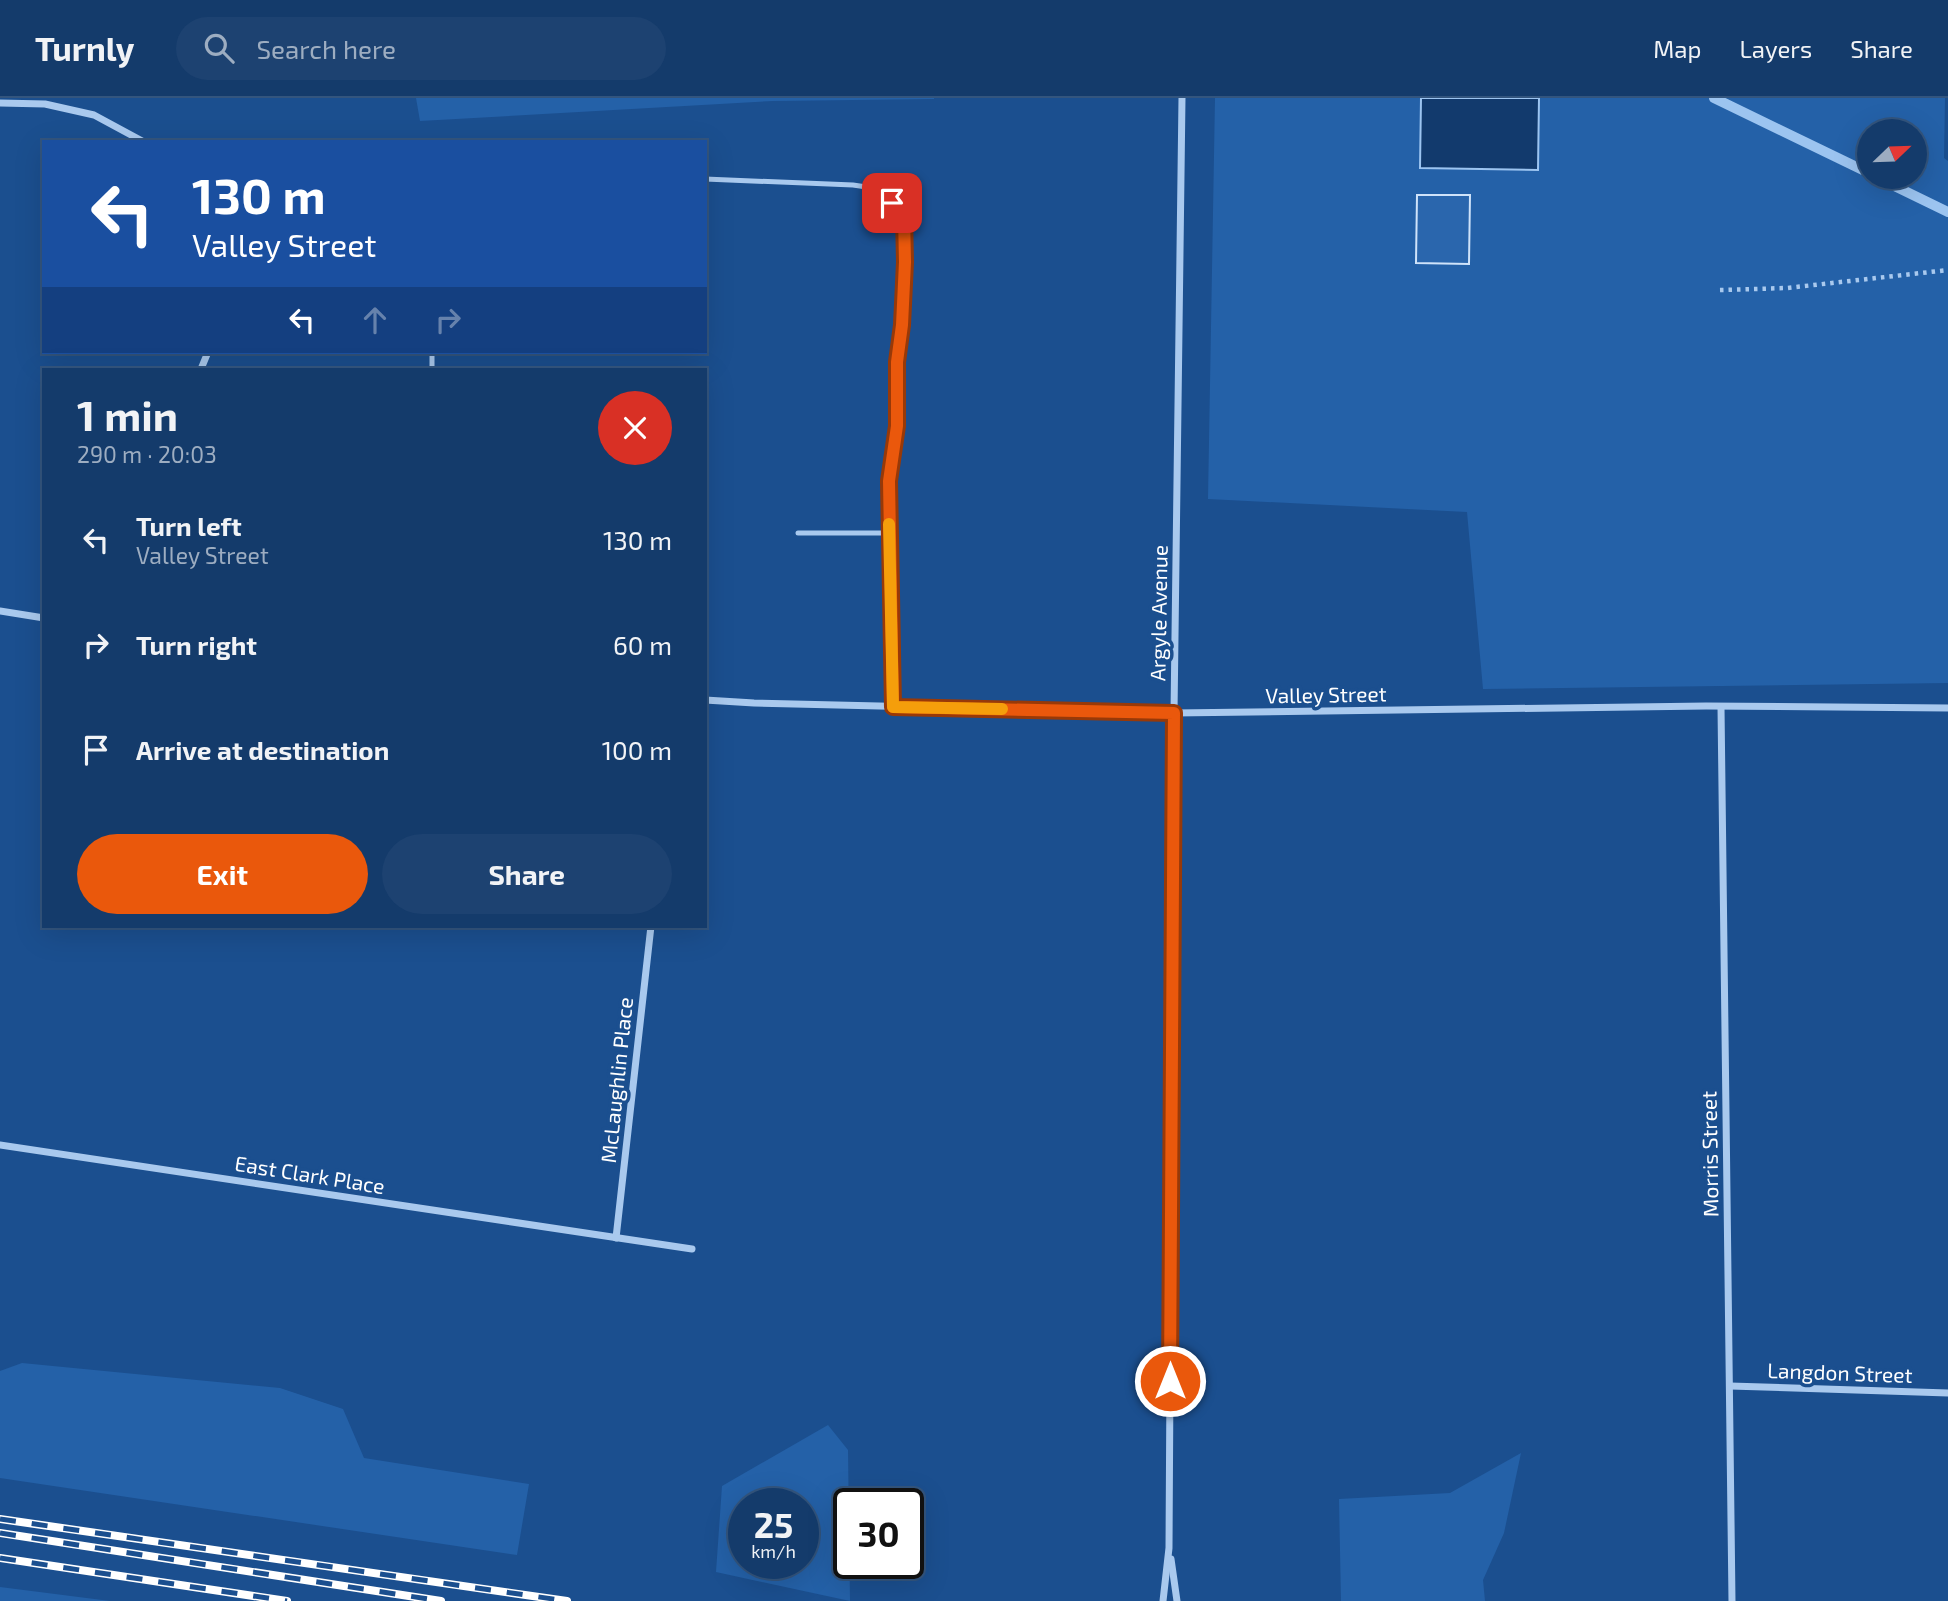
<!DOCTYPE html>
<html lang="en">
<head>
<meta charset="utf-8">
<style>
  body { margin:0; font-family:"Exo 2",sans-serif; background:#1d4271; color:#f1f3f6; height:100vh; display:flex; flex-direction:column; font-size:26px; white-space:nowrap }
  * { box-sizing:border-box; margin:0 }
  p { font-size:23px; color:#9dadc1 }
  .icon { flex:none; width:38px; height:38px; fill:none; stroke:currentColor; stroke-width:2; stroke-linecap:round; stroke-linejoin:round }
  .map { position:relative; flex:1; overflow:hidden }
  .side { position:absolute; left:42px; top:270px; width:665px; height:560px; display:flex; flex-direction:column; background:#143b6b; border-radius:0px; box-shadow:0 7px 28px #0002,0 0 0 2px #33557e }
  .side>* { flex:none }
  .banner { position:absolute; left:42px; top:42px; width:665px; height:214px; border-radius:0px; box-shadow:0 7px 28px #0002,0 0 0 2px #33557e; background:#1a4fa0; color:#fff; overflow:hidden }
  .needle { width:46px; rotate:67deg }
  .buttons { position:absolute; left:1857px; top:21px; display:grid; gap:14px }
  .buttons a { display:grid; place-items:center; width:70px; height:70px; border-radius:50%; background:#143b6b; box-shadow:0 7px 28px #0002,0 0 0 2px #33557e; font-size:35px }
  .speed { position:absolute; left:728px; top:1390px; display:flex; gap:14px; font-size:35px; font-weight:700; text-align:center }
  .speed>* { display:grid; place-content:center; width:91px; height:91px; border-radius:50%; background:#143b6b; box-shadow:0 7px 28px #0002,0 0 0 2px #33557e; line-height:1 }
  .speed small { font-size:18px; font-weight:400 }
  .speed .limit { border:4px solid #111; border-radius:10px; background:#fff; color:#111 }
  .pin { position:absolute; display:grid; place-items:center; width:60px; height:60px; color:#fff; margin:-30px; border-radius:14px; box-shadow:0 4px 10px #0006 }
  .me { position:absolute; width:77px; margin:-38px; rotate:0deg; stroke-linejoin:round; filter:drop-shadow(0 0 5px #0008) }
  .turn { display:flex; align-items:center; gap:24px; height:147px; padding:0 35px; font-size:32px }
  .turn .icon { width:91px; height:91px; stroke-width:2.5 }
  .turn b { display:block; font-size:49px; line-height:60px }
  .lanes { display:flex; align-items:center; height:66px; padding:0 35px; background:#0003; justify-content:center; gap:35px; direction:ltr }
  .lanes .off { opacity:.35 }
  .round { display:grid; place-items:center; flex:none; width:74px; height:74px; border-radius:37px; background:#1d4271 }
  .overview { display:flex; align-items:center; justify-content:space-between; height:119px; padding:0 35px }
  h1 { font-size:42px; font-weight:700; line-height:52px }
  .button { display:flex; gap:14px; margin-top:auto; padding:14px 35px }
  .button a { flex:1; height:80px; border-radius:42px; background:#ea580c; color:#fff; font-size:28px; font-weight:700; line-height:80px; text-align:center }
  .button a+a { background:#1d4271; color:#f1f3f6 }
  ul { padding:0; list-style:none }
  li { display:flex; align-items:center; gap:21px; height:105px; padding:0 35px }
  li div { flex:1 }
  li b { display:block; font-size:26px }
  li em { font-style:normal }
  header { display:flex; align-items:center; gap:42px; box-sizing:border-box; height:98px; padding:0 35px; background:#143b6b; border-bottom:2px solid #33557e }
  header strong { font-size:33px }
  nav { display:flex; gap:38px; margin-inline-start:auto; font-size:24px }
  .search { width:490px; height:63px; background:#1d4271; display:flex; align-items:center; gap:18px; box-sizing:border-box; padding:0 24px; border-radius:38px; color:#9dadc1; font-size:26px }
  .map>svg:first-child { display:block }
  .green { fill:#2461a8; fill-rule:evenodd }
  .water { fill:#123a6d; stroke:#9cc4f0; stroke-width:2 }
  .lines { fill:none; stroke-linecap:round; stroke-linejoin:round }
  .stream { stroke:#9cc4f0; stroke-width:10 }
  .building { fill:#2a66ad; stroke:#cfe3fa; stroke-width:2 }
  .path { stroke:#a9c9ee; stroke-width:4.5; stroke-dasharray:3.5 5; stroke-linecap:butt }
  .lane { stroke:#a9c9ee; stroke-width:5 }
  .street { stroke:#a9c9ee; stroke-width:7 }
  .rail-casing { stroke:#fff; stroke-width:8 }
  .rail { stroke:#1b4f8f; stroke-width:5; stroke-dasharray:16; stroke-linecap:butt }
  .route-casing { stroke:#983908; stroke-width:18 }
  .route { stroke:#ea580c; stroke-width:12 }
  .slow { stroke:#f59e0b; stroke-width:12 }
  .labels { text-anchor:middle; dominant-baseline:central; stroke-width:7; stroke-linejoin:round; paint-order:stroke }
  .street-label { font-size:21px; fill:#fff; stroke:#1b4f8f }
</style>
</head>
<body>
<header>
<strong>Turnly</strong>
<div class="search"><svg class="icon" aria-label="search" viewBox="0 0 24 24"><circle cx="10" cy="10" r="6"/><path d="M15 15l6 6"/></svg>Search here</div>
<nav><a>Map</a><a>Layers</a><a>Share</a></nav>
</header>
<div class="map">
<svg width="1948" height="1503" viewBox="0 0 1948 1503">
  <rect width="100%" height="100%" fill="#1b4f8f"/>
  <g class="green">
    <polygon points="416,0 934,0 934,1 773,3 420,23"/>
    <path d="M1215,0H1945L1944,60L1948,63V585L1483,591L1467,414L1208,401ZM1869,33H1914V79H1869Z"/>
    <polygon points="22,1265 280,1290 343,1311 364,1360 529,1386 517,1457 0,1380 0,1273"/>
    <path d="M828,1327L848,1352L850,1503L716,1474L722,1388ZM744,1405H803V1465H744Z"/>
    <polygon points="1521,1355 1504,1435 1483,1482 1485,1503 1341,1503 1339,1401 1450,1395"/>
    <polygon points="0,1489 110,1503 0,1503"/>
  </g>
  <polygon class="water" points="1421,0 1539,0 1538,72 1420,70"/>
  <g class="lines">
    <g class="stream">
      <polyline points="1714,0 1869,75"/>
      <polyline points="1876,79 1948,114"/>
    </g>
  </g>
  <polygon class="building" points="1417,97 1470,97 1469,166 1416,165"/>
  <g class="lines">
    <polyline class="path" points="1720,192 1787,190 1948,172"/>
    <g class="lane">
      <polyline points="705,81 853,87 880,91 904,118 905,164 903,227 897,264 897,328 889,383 893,609"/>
      <polyline points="432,271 432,254"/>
      <polyline points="798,435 889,435"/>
    </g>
    <g class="street">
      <polyline points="0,5 45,6 94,17 144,44"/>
      <polyline points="201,271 208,254"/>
      <polyline points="0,513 44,520"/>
      <polyline points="705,602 754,605 1174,615 1706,608 1948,610"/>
      <polyline points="1721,609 1732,1503"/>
      <polyline points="0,1047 692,1151"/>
      <polyline points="616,1140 651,828"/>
      <polyline points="1730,1288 1948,1295"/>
      <polyline points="1171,1461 1177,1503"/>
      <polyline points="1163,1503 1169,1450 1174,615 1182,0"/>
    </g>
    <g class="rail-casing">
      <g id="rail">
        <polyline points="0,1421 567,1503"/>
        <polyline points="0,1435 441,1503"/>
        <polyline points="0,1460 287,1503"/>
      </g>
    </g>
    <use href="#rail" class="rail"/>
  </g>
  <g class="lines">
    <g class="route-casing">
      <polyline id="route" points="892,105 904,118 905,164 902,227 897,264 897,328 889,383 893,609 1174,615 1170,1283"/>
    </g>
    <use href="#route" class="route"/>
    <polyline class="slow" points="889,426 893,609 1002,611"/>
  </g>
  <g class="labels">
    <g class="street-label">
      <text transform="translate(1158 515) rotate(-89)">Argyle Avenue</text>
      <text transform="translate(1326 596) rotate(-1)">Valley Street</text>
      <text transform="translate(616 982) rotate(-84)">McLaughlin Place</text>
      <text transform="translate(1709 1056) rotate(-91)">Morris Street</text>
      <text transform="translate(310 1076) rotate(9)">East Clark Place</text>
      <text transform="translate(1840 1274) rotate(2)">Langdon Street</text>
    </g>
  </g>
</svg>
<div class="buttons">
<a><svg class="needle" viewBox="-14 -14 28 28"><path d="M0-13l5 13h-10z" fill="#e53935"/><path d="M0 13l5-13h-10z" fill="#9dadc1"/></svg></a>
</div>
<div class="speed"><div>25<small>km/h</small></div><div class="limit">30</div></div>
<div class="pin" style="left:892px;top:105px;background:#d93025"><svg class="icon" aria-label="arrive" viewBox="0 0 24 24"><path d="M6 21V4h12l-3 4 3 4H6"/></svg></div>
<svg class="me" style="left:1170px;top:1283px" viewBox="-20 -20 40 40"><circle r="17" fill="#ea580c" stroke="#fff" stroke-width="3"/><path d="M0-11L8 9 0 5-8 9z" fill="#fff"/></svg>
<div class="banner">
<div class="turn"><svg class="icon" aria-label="left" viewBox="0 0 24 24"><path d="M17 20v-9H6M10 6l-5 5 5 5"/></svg><div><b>130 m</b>Valley Street</div></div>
<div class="lanes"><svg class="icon" aria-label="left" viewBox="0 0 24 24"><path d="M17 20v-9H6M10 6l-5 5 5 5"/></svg><svg class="icon off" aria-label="ahead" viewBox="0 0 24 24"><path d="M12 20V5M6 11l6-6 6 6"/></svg><svg class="icon off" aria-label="right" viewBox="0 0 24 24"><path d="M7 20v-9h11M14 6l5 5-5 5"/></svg></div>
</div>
<section class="side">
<div class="overview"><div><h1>1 min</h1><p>290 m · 20:03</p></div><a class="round" style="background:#d93025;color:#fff"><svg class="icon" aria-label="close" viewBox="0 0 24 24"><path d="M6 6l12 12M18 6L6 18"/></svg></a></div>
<ul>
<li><svg class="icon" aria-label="left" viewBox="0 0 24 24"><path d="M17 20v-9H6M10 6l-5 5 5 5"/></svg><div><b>Turn left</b><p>Valley Street</p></div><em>130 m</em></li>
<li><svg class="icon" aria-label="right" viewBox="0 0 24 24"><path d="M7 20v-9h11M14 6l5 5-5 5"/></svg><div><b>Turn right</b></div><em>60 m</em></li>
<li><svg class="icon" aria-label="arrive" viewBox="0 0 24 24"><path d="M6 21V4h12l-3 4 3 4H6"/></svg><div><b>Arrive at destination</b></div><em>100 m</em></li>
</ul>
<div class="button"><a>Exit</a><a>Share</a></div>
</section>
</div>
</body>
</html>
